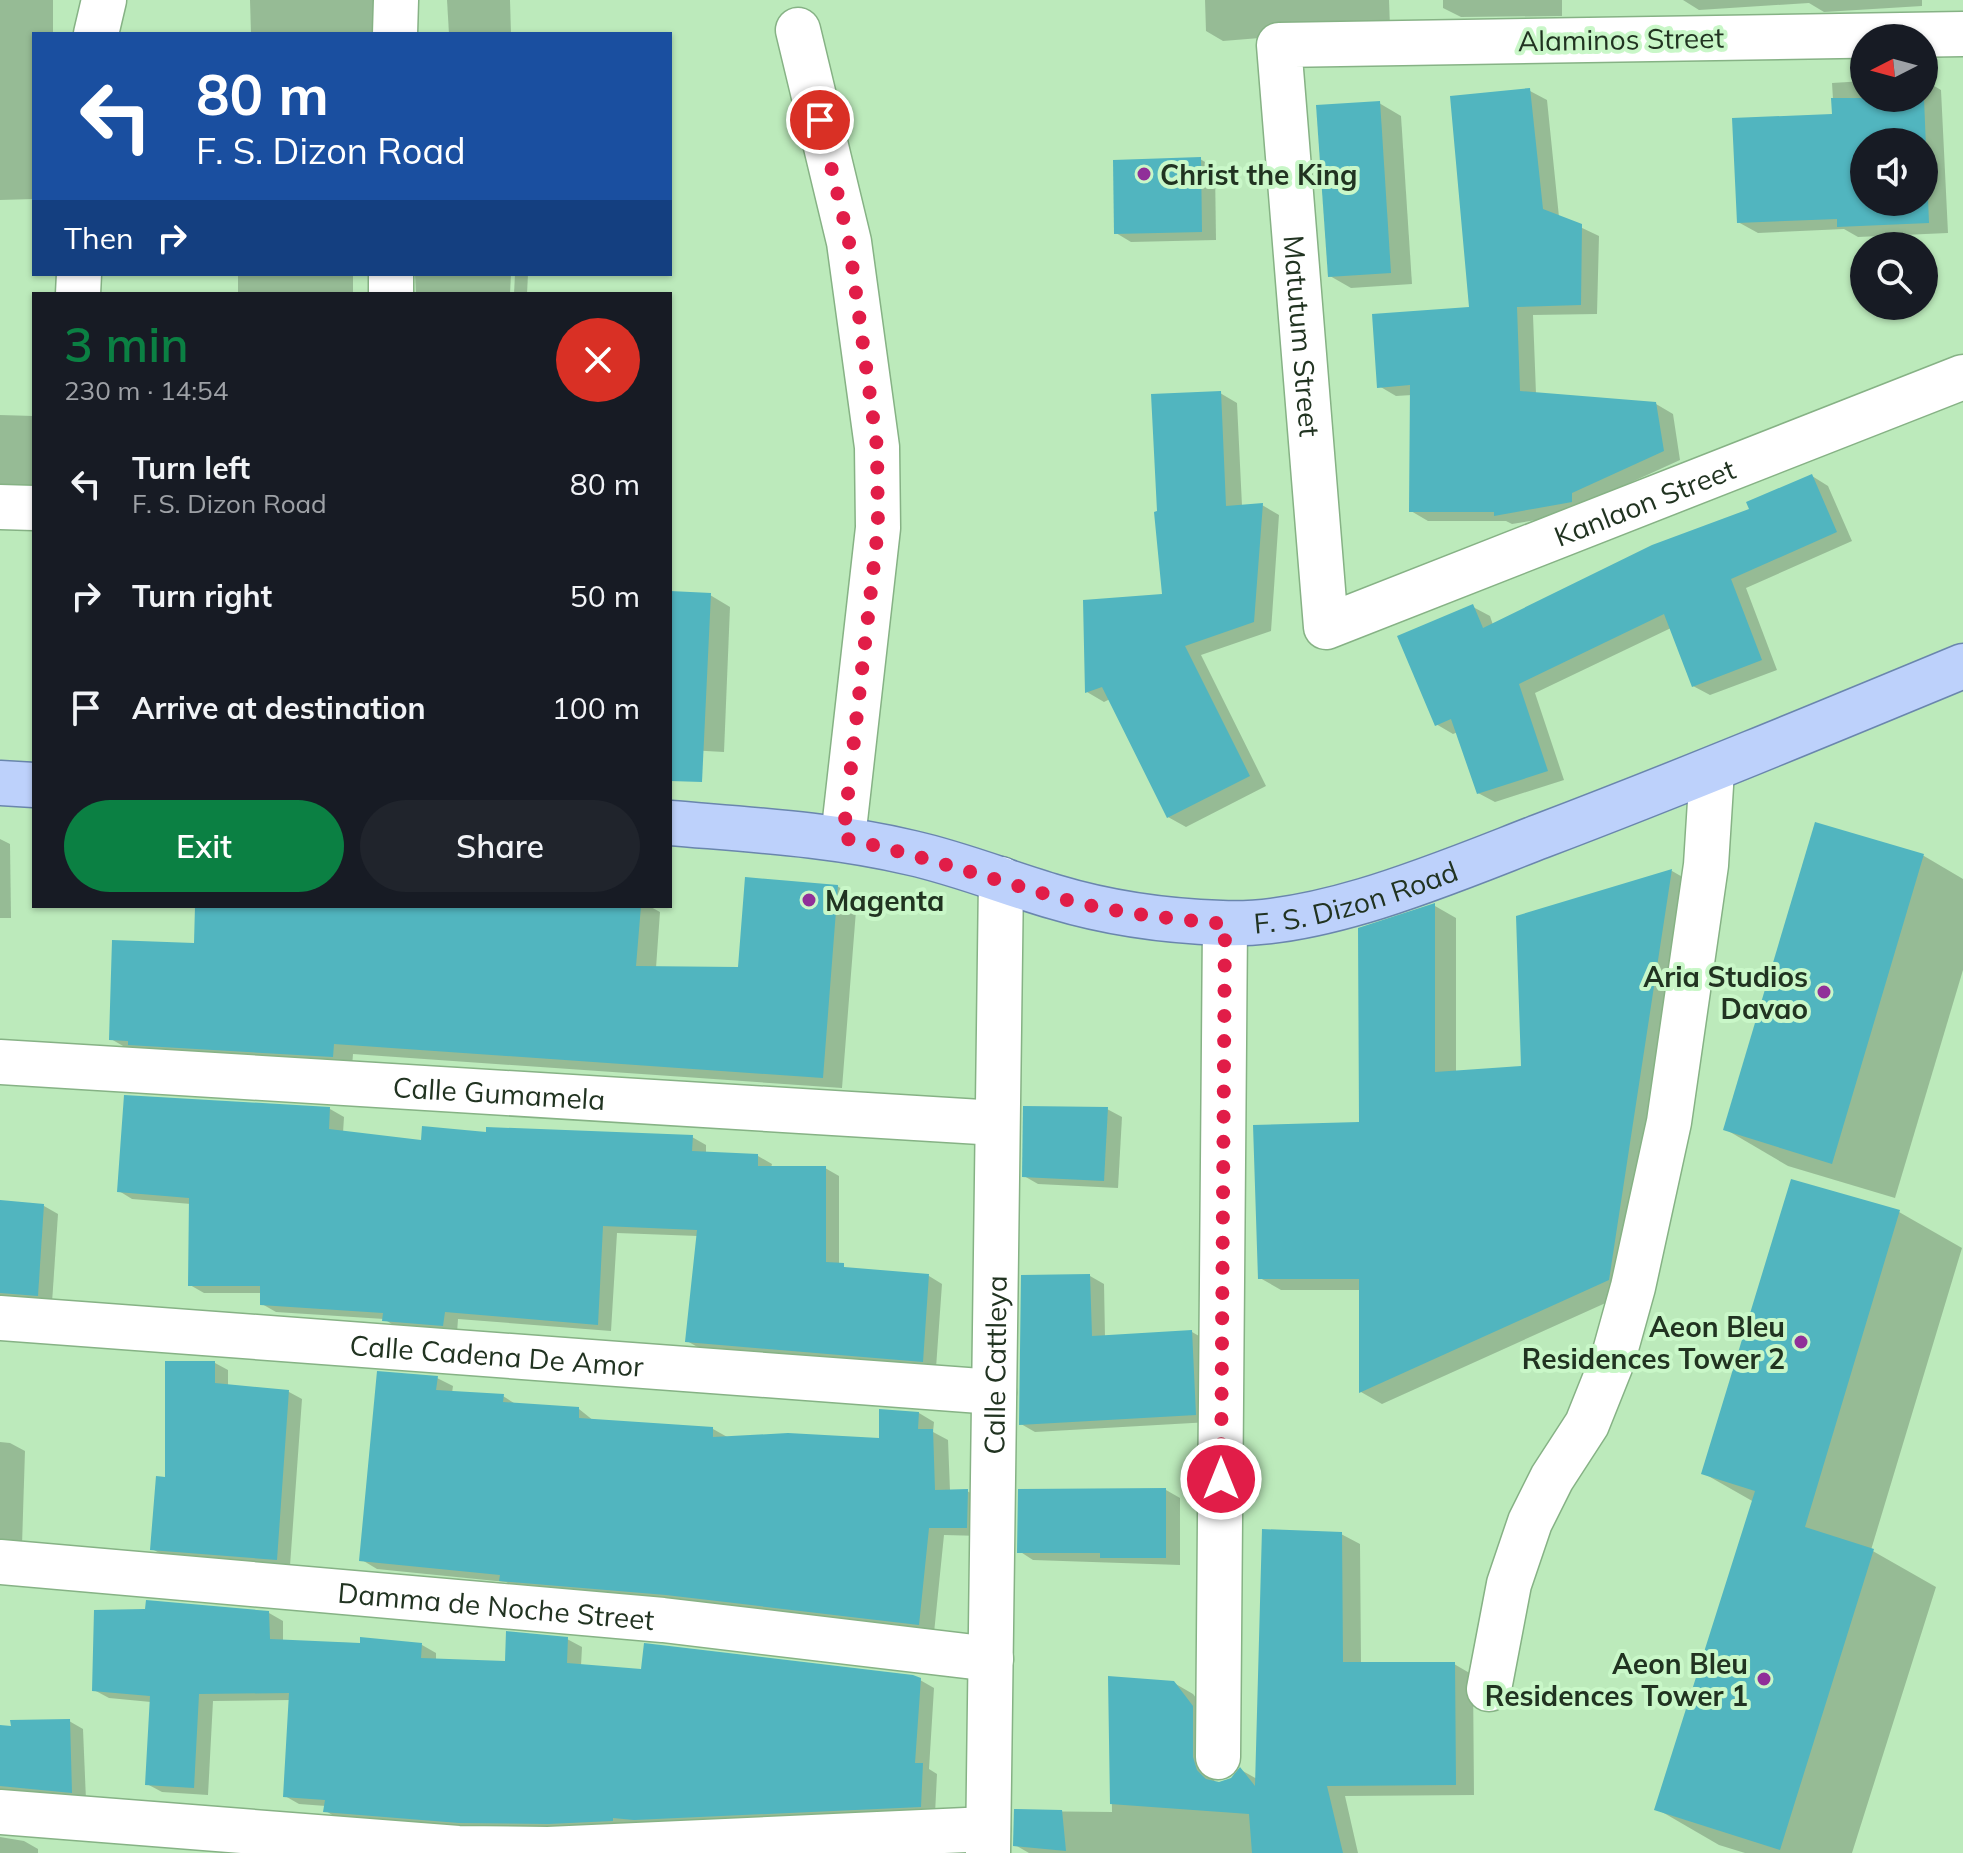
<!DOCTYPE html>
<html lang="en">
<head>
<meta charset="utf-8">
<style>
  body { margin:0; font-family:Mulish,sans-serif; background:#20242c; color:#f1f3f6; height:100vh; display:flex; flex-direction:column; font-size:30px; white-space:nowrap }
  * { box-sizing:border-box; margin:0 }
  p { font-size:26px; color:#9ea1a6 }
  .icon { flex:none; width:44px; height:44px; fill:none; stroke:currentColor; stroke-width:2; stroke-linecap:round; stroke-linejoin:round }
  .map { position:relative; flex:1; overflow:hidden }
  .details { position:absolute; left:32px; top:292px; width:640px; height:616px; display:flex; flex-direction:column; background:#171b24; border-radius:0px; box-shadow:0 2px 6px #0004 }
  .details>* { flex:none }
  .top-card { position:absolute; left:32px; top:32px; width:640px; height:244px; border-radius:0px; box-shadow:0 2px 6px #0004; background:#1a4fa0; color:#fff; overflow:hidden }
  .needle { width:52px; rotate:264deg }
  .buttons { position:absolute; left:1850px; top:24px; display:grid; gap:16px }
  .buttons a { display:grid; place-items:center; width:88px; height:88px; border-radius:50%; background:#171b24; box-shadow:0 2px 6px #0004; font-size:40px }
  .pin { position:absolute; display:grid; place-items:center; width:68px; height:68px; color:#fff; margin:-34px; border:4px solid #fff; border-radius:50%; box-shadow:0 2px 8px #0007 }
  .me { position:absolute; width:88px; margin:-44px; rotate:0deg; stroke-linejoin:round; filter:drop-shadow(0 0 6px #0008) }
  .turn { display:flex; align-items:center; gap:28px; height:168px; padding:0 32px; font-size:36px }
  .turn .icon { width:104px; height:104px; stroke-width:2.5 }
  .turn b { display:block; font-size:56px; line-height:68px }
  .then { display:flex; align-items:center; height:76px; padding:0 32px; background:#0003; gap:16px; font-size:30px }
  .round { display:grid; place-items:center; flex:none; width:84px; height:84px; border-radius:42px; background:#20242c }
  .summary { display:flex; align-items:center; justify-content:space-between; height:136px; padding:0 32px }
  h1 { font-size:48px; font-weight:600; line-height:60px; color:#0b8043 }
  .cta { display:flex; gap:16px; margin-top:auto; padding:16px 32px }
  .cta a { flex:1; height:92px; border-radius:48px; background:#0b8043; color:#fff; font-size:32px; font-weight:600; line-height:92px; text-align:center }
  .cta a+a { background:#20242c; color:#f1f3f6 }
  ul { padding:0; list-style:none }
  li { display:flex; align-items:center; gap:24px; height:112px; padding:0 32px }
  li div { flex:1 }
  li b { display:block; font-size:30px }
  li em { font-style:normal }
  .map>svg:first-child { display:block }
  .shadow { fill:#0003; fill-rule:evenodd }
  .building { fill:#51b5bf; fill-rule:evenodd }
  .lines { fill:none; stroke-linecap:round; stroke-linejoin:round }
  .minor-casing { stroke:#86b285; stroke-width:47 }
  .major-casing { stroke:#6a86ad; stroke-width:47 }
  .minor { stroke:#fff; stroke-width:44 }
  .major { stroke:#bdd1fb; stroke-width:44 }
  .route { stroke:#e11d48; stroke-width:14; stroke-dasharray:0 25.2 }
  .poi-dot { fill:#903099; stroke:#c9f7c8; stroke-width:3 }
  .labels { text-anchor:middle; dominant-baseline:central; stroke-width:8; stroke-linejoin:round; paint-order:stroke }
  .street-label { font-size:28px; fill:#213321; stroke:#c9f7c8 }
  .poi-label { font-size:28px; font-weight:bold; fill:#213321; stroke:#c9f7c8; text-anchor:end }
</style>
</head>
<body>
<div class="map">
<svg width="1963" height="1853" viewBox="0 0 1963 1853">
  <rect width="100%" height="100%" fill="#bceabb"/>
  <g class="shadow">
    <polygon points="0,0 53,0 53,34 34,34 34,199 0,200"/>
    <polygon points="250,0 378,0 378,34 251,34"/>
    <polygon points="447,0 510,0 511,34 449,34"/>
    <polygon points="1205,0 1389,0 1390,27 1223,41 1206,31"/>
    <polygon points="1443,0 1562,0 1562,16 1461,17 1443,8"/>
    <polygon points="1683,0 1922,0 1922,6 1824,12 1809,3 1699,10"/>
    <path d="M1924,80L1941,90L1948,233L1858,237L1844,229L1758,233L1738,222L1834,116L1832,83L1864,81V98H1924ZM1864,142H1924V202H1864Z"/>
    <polygon points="1530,91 1547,100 1559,217 1599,236 1597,314 1533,315 1536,394 1656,404 1673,414 1680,460 1588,502 1589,511 1512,524 1506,521 1428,521 1411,511 1412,395 1396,396 1379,386 1471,308"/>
    <polygon points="1379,103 1401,116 1412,284 1351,288 1330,276"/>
    <polygon points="1200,159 1215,168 1216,240 1131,242 1116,233"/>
    <polygon points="238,274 385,274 353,276 353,294 238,294"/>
    <polygon points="415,274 511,274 510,294 416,294"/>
    <polygon points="515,274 528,274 527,294 514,294"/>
    <polygon points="1220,393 1237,403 1242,506 1262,505 1279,515 1271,631 1201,655 1266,786 1186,827 1168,817 1110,699 1104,702 1087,692 1164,596"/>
    <polygon points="0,415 34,416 34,491 0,492"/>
    <polygon points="1812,476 1828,486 1852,541 1746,588 1777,670 1710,695 1693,686 1671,628 1535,693 1564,780 1495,802 1478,793 1458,732 1453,734 1436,724 1473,607 1490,616 1493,625 1751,510"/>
    <polygon points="670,593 710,595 730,607 724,752 670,749"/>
    <polygon points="1816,824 1924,856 1963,879 1963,970 1895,1198 1788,1166 1725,1129"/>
    <polygon points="0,839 10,844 11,918 0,918"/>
    <polygon points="1672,871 1693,883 1630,1292 1382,1404 1361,1392 1361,1290 1281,1290 1260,1278 1361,1124 1435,906 1456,918 1456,1072 1523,1068 1518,917"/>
    <polygon points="837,886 857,898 842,1088 353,1054 352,1067 130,1050 111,1039 196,945 197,906 649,906 660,912 656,968 740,969"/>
    <polygon points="330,1109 344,1117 343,1133 422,1143 488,1135 692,1137 706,1145 706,1154 758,1156 772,1164 771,1168 825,1168 839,1176 839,1265 851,1270 929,1276 942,1284 936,1368 701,1349 687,1341 698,1236 617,1233 611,1331 458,1319 457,1333 398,1328 384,1319 276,1312 262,1304 262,1293 204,1293 190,1285 191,1204 132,1199 119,1191"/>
    <polygon points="1107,1109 1122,1117 1118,1188 1038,1184 1024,1176"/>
    <polygon points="1792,1182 1899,1212 1962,1248 1871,1550 1936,1587 1852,1853 1745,1853 1719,1845 1657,1809 1754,1502 1703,1473"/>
    <polygon points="0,1202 44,1206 58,1214 52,1303 0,1305"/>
    <polygon points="1090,1276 1104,1284 1105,1337 1192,1332 1206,1340 1210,1422 1035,1432 1021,1424"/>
    <polygon points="215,1363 228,1370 228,1386 289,1392 302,1399 290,1566 165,1556 152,1549 167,1480"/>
    <polygon points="437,1378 453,1386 452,1393 503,1396 517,1405 579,1409 594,1421 713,1429 729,1438 881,1440 919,1413 934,1422 933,1432 948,1440 950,1491 967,1491 983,1500 982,1536 944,1535 934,1633 517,1588 506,1582 377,1569 362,1560"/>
    <polygon points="0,1442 10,1443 25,1451 22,1545 0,1545"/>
    <polygon points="1166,1490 1180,1498 1180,1565 1033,1560 1019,1551"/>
    <polygon points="1341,1534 1360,1544 1361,1664 1454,1664 1473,1675 1474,1795 1345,1796 1358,1853 1029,1853 1015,1845 1016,1811 1112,1812 1110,1678 1174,1683 1193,1694 1212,1718 1211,1769 1215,1783 1232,1780 1241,1770 1257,1779"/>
    <polygon points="269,1613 283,1621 283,1641 422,1645 436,1653 436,1660 507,1664 567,1639 582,1647 581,1666 642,1672 920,1680 934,1688 929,1769 937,1774 935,1814 475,1830 340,1820 326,1811 326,1806 299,1804 285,1796 291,1700 213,1701 208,1795 162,1792 147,1784 151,1702 109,1698 94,1690"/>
    <polygon points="69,1721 83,1729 86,1800 0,1800 0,1727"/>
    <polygon points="0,1837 24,1841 38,1849 38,1853 0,1853"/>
  </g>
  <g class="building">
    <polygon points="1530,88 1543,209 1582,224 1581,305 1517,307 1520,391 1656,402 1664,451 1572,493 1572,502 1494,516 1494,512 1409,512 1410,385 1377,388 1372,314 1469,307 1450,96"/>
    <path d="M1831,98H1924L1929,223L1837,227V219L1737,223L1732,118L1832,114ZM1864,142H1924V202H1864Z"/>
    <polygon points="1380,101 1391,273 1328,277 1316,105"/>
    <polygon points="1201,157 1202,232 1114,234 1113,160"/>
    <polygon points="1221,391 1226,506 1263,503 1254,622 1185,646 1250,776 1167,818 1102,687 1085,693 1083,600 1162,594 1154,512 1157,511 1151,394"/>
    <polygon points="1812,474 1837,532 1731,579 1762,660 1692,687 1664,614 1519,684 1548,771 1477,794 1451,719 1435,726 1397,636 1473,604 1483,628 1652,545 1749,509 1746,502"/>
    <polygon points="670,591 711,593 702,782 670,781"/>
    <polygon points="1815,822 1924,854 1832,1164 1723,1130"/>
    <polygon points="1672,869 1609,1280 1359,1393 1359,1279 1258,1279 1253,1125 1359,1122 1358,928 1435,903 1435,1072 1521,1066 1516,916"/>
    <polygon points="745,877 838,885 823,1078 334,1044 333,1057 128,1045 128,1041 109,1040 112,940 194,943 195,906 641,906 636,966 738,967"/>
    <polygon points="124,1095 330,1107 329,1129 421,1140 422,1126 486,1132 486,1127 693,1135 692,1151 758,1154 758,1166 826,1166 826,1262 844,1263 844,1267 929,1274 923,1362 685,1342 697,1230 603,1226 598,1325 445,1312 443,1326 382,1321 383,1313 260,1305 260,1286 188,1286 189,1198 117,1192"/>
    <polygon points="1023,1106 1108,1107 1104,1181 1022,1177"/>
    <polygon points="1791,1179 1900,1210 1805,1527 1874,1549 1780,1850 1654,1810 1755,1491 1701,1474"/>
    <polygon points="0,1200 44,1204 38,1296 0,1293"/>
    <polygon points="1090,1274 1092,1336 1192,1330 1196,1415 1019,1425 1021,1275"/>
    <polygon points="165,1361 215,1361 215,1383 289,1390 277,1560 150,1550 156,1476 165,1477"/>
    <polygon points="377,1371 438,1376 436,1390 504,1394 503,1402 579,1407 579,1418 713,1427 713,1437 788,1433 879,1438 879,1409 919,1412 918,1429 933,1429 935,1490 968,1489 967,1528 929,1528 919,1625 666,1595 499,1581 500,1575 359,1561"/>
    <polygon points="1166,1488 1166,1558 1100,1558 1100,1553 1017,1553 1018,1489"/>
    <polygon points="1262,1529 1342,1532 1343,1662 1455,1662 1456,1785 1327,1786 1343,1853 1252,1853 1249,1814 1110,1804 1108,1676 1174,1681 1193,1706 1193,1757 1197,1770 1206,1779 1219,1782 1231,1778 1240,1767 1255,1786"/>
    <polygon points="146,1600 269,1611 270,1639 360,1643 360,1637 422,1643 421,1658 505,1661 506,1631 568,1637 567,1663 641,1669 644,1643 913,1675 921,1678 915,1763 923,1763 921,1807 634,1820 613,1818 613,1821 548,1824 459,1823 323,1812 325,1800 283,1797 289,1693 199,1694 194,1788 145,1785 150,1696 92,1691 94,1610 145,1609"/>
    <polygon points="70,1719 72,1793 0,1786 0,1725 11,1726 10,1720"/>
    <polygon points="1014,1809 1062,1810 1066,1851 1013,1846"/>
  </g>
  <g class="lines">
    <g class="minor-casing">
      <g id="minor">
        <polyline points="798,30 849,242 877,447 878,528 843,838"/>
        <polyline points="96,34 104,0"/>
        <polyline points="395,34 396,0"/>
        <path id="s1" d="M1963,34L1279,45L1326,627L1963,377"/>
        <polyline points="78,294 79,274"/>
        <polyline points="391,294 391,274"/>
        <polyline points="0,507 34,508"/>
        <path id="s2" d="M0,1062L997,1123"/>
        <path id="s3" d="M0,1318L994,1392"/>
        <path id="s4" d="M0,1562L663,1620L991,1659"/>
        <polyline points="1489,1689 1509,1584 1530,1522 1552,1478 1587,1424 1613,1359 1633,1287 1669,1122 1706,865 1712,770"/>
        <polyline points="1218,1757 1225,924"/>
        <polyline points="0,1812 458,1848 548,1849 988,1829"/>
        <path id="s5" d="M988,1853L1001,879"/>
      </g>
    </g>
    <g class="major-casing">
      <g id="major">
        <polyline points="0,783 34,785"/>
        <path id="s6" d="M670,823C752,830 832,834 912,853C961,864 1007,883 1055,897C1108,913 1166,921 1222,923C1320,928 1450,871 1541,836C1683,782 1823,724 1963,666"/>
      </g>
    </g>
    <use href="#minor" class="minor"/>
    <use href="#major" class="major"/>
  </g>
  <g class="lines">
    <path class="route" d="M820,120L849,242L877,447L878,528L843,838C916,854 985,877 1056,897C1111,913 1168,918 1225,924L1221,1479"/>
  </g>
  <g class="poi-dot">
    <circle cx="1144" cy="174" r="8"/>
    <circle cx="809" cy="900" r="8"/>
    <circle cx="1824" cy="992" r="8"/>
    <circle cx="1801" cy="1342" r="8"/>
    <circle cx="1764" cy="1679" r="8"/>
  </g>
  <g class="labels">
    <g class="street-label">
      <text transform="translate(1621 39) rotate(-1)">Alaminos Street</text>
      <text stroke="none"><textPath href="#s1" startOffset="976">Matutum Street</textPath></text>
      <text stroke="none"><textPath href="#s1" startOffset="1610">Kanlaon Street</textPath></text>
      <text stroke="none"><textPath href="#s6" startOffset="700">F. S. Dizon Road</textPath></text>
      <text stroke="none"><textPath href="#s2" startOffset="500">Calle Gumamela</textPath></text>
      <text stroke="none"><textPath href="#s3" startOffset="498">Calle Cadena De Amor</textPath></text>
      <text stroke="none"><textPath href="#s5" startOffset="488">Calle Cattleya</textPath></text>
      <text stroke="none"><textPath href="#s4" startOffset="498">Damma de Noche Street</textPath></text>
    </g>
    <g class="poi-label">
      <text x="1160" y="174" text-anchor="start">Christ the King</text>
      <text x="825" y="900" text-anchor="start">Magenta</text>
      <text x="1808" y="976">Aria Studios<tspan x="1808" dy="32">Davao</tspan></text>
      <text x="1785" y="1326">Aeon Bleu<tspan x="1785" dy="32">Residences Tower 2</tspan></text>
      <text x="1748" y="1663">Aeon Bleu<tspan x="1748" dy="32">Residences Tower 1</tspan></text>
    </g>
  </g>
</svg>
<div class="buttons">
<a><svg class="needle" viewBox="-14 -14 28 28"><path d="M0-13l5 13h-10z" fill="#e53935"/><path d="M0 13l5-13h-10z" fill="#9ea1a6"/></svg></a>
<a><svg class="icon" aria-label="sound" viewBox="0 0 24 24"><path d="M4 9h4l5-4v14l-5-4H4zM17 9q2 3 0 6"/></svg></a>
<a><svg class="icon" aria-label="search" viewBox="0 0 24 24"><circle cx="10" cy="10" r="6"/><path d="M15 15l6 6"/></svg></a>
</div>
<div class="pin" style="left:820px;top:120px;background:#d93025"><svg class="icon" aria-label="arrive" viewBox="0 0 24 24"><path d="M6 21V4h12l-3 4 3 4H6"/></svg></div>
<svg class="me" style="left:1221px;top:1479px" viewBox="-20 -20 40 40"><circle r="17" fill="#e11d48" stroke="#fff" stroke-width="3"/><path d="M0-11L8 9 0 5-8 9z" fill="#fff"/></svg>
<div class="top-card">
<div class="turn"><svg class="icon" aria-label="left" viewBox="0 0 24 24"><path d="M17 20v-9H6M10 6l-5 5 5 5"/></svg><div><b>80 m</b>F. S. Dizon Road</div></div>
<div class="then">Then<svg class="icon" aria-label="right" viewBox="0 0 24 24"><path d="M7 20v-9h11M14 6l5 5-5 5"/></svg></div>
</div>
<section class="details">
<div class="summary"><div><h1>3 min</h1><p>230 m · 14:54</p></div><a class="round" style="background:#d93025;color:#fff"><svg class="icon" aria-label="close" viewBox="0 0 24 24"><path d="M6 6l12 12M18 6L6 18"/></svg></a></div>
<ul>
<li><svg class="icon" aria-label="left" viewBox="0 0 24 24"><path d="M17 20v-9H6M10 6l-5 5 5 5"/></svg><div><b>Turn left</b><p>F. S. Dizon Road</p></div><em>80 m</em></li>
<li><svg class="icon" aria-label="right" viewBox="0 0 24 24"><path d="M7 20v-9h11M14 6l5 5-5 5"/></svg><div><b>Turn right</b></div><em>50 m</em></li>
<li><svg class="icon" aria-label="arrive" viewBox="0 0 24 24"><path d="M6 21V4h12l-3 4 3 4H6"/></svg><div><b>Arrive at destination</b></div><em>100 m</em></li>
</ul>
<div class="cta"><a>Exit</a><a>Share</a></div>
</section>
</div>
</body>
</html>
